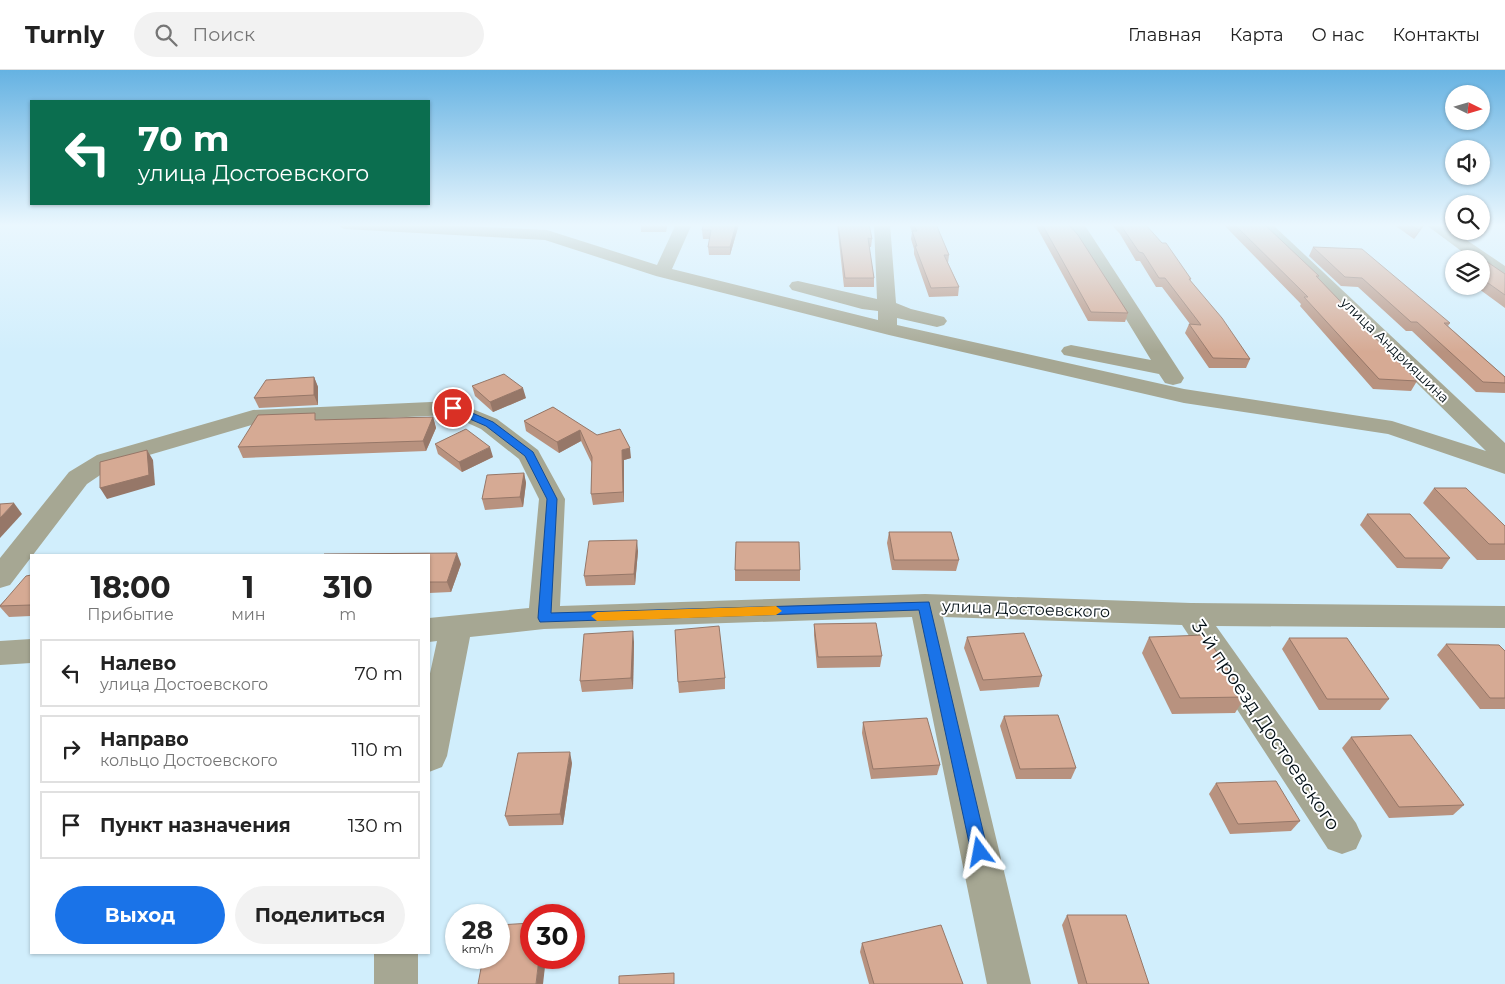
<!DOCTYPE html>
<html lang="ru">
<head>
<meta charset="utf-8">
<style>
  body { margin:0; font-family:Montserrat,sans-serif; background:#f2f2f2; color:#222; height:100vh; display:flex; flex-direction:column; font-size:19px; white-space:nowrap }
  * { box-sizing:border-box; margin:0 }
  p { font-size:16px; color:#767676 }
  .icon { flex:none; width:28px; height:28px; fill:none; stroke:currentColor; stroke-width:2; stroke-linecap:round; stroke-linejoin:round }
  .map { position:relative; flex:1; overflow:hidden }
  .sheet { position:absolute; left:30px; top:484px; width:400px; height:400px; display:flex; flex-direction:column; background:#fff; border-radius:0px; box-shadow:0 1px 4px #0004 }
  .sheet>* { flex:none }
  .guide { position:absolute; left:30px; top:30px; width:400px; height:105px; border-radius:0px; box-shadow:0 1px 4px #0004; background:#0b6e4f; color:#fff; overflow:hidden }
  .needle { width:32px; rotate:95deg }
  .controls { position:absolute; left:1445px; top:15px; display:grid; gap:10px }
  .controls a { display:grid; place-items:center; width:45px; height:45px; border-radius:50%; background:#fff; box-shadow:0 1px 4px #0004; font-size:25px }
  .speed { position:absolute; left:445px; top:834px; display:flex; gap:10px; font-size:25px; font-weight:700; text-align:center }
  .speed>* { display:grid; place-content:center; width:65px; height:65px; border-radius:50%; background:#fff; box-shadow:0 1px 4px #0004; line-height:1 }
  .speed small { font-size:12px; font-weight:400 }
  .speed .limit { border:8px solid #d22; background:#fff; color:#111 }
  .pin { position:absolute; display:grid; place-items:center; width:42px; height:42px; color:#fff; margin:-21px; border:2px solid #fff; border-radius:50%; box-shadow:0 1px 5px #0007 }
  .me { position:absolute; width:55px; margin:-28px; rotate:347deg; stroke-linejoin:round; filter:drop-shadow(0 0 4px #0008) }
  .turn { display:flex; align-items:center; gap:18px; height:105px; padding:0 25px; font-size:22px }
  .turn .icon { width:65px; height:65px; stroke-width:2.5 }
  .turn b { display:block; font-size:35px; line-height:42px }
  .eta { display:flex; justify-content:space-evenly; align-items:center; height:85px; text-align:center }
  .eta b { font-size:30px; font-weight:700; line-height:35px }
  .cta { display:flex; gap:10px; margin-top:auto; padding:10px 25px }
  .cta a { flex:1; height:58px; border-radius:30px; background:#1a73e8; color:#fff; font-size:20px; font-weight:700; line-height:58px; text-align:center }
  .cta a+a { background:#f2f2f2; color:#222 }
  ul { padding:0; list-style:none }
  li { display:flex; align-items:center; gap:15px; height:68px; margin:0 10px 8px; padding:0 15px; border:2px solid #e0e0e0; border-radius:0px }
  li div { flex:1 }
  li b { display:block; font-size:19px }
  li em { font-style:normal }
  header { display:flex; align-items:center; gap:30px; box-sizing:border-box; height:70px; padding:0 25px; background:#fff; border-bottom:1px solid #e0e0e0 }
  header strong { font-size:24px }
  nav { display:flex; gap:28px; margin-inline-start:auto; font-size:18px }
  .search { width:350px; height:45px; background:#f2f2f2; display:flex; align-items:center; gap:12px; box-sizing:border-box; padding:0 18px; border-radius:28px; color:#767676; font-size:19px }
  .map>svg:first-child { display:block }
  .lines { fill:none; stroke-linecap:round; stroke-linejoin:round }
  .minor { fill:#a6a793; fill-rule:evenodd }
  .wall { fill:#b8927f }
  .shaded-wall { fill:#967768 }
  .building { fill:#d6aa94; stroke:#967768 }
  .route { fill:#1a73e8; stroke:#114b97 }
  .slow { fill:#f59e0b }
  .labels { text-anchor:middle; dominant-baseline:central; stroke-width:4; stroke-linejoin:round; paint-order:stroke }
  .far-street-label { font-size:14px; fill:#000e15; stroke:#fff }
  .street-label { font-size:16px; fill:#000e15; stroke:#fff }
  .near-street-label { font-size:19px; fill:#000e15; stroke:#fff }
</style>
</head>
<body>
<header>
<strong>Turnly</strong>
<div class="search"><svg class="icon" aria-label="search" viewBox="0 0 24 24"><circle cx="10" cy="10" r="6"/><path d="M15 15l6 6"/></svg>Поиск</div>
<nav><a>Главная</a><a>Карта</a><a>О нас</a><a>Контакты</a></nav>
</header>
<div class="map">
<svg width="1505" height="914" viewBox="0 0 1505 914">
  <rect width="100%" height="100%" fill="#d1eefc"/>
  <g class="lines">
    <g class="minor">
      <polygon points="336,154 425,154 547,160 657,195 676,154 692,154 672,199 878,250 878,241 862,239 792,220 789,216 792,212 798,211 877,229 874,154 890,154 896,233 911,239 944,247 947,251 944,255 937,257 897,248 897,255 1184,319 1392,351 1486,381 1255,154 1272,154 1505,373 1505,404 1388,364 1184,333 889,265 656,206 545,170 344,159"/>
      <polygon points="1068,154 1084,154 1184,308 1181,313 1173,315 1165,313 1159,304 1064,285 1061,281 1064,277 1071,275 1151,290"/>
      <polygon points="1425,154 1443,154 1505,196 1505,209 1499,208 1481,195 1481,189 1472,189"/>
      <polygon points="453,331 497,349 538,380 565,429 560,536 925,524 1191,533 1505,536 1505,558 1216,556 1356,753 1362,766 1356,779 1342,784 1328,779 1182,555 943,547 1031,914 987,914 912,547 544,559 470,567 447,686 442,697 429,702 429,608 437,571 429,572 429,548 529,538 539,429 519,389 481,359 450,345 255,354 115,395 87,414 10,515 0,518 0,488 69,402 97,385 253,340"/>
      <polygon points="31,569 31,593 0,595 0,571"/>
      <rect x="374" y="882" width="44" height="32"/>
    </g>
  </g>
  <g class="wall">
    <polygon points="641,154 667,154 666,162 641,162"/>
    <polygon points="704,154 739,154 730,185 709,185 708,177 710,169 703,169 702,160"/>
    <polygon points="837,154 869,154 872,169 871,177 869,177 874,208 874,217 844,217"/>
    <polygon points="909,154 936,154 949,185 948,193 959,217 958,226 929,227 914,184 914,179 911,169 912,162"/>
    <polygon points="1035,154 1068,154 1128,243 1125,252 1088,251"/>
    <polygon points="1111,154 1145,154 1191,209 1190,210 1250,289 1246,298 1209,298 1185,263 1189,254 1190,254 1162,217 1156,217 1140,191 1136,191 1120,164"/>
    <polygon points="1223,154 1264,154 1319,206 1318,208 1417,311 1411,321 1373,319 1300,236 1301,234"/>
    <polygon points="1393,154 1425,154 1414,169"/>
    <polygon points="1313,177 1450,253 1448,256 1505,307 1505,323 1476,322 1412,261 1406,261 1358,217 1341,216 1309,186"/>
    <polygon points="1453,188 1483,189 1505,204 1505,238 1475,216 1481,216 1481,189 1454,189 1454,200 1448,196"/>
    <polygon points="314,307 318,317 318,335 259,338 254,328"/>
    <polygon points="472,316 526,328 493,342 475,326"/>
    <polygon points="553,337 631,388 624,390 624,432 593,435 591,424 592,394 581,371 559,383 526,361 524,351"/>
    <polygon points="433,347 436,358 426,381 243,388 238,377 318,350"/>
    <polygon points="435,374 493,387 462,402 438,384"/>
    <polygon points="524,403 526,413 523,437 485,440 482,429"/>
    <polygon points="1434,418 1505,456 1505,490 1477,490 1423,433"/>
    <polygon points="1367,444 1450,488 1442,499 1397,498 1360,455"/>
    <polygon points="889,462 959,490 956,501 892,500 887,473"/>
    <polygon points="638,481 635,515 586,516 584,506"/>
    <polygon points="429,485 461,494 451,522 429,523"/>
    <rect x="735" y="500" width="65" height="11"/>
    <polygon points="31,505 31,546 9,547 0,537 0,535"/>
    <polygon points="814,554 882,586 880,597 817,598 814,565"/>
    <polygon points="967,567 1042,606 1039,617 980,621 964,578"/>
    <polygon points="1149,567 1245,627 1235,643 1172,644 1142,583"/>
    <polygon points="1289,568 1389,629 1380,640 1319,640 1282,579"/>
    <polygon points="634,572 633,619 582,622 580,611"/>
    <polygon points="1446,574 1505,581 1505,639 1480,639 1437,585"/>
    <polygon points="725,608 725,619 679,623 678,612"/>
    <polygon points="1004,646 1076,698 1071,709 1016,709 1000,656"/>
    <polygon points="863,652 940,695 937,705 871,709 862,663"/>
    <polygon points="1351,667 1464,735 1453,745 1389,748 1342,678"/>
    <polygon points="572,693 563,755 509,756 505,746"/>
    <polygon points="1216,713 1300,751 1291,761 1230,764 1209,724"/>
    <polygon points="1067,845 1149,914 1078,914 1062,855"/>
    <polygon points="862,873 963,914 869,914 860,882"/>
  </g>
  <g class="shaded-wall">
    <polygon points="665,154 667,154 666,162"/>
    <polygon points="736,154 739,154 730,185 730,177"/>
    <polygon points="1424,154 1425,154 1414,169 1419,160"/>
    <polygon points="314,307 318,317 318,335 314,325"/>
    <polygon points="523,318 526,328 493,342 490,332"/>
    <polygon points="433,347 436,358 426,381 423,371"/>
    <polygon points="580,360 581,371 559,383 557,372"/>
    <polygon points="490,377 493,387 462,402 459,392"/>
    <polygon points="630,378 631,388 624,390 624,432 623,422 622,380"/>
    <polygon points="147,380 153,390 155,415 107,429 100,418"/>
    <polygon points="524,403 526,413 523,437 520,427"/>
    <polygon points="14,433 22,444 0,468 0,448"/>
    <polygon points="637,470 638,481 635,515 634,504"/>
    <polygon points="457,483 461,494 451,522 447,512"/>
    <polygon points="633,561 634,572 633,619 631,608"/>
    <polygon points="570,682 572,693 563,755 560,744"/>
    <polygon points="539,888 546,888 543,914 536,914"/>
  </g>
  <g class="building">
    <polygon points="704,154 736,154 730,177 708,177 711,160 702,160"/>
    <polygon points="838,154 869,154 872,169 868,168 874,208 845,208"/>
    <polygon points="913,154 936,154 949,185 944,185 959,217 931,218 915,176 917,176 912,161 917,161"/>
    <polygon points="1042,154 1068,154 1078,165 1128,243 1091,242"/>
    <polygon points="1120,154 1145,154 1162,173 1166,173 1191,209 1189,209 1222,248 1250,289 1213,288 1189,254 1201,255 1165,208 1159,208 1143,183 1139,182"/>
    <polygon points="1234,154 1264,154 1319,206 1316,206 1417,311 1379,309 1304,227 1308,227"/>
    <polygon points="1409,154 1424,154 1419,160"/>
    <polygon points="1313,177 1362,179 1450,253 1444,253 1505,307 1505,313 1483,312 1417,252 1411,252 1362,208 1345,207"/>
    <polygon points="1453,188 1483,189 1505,204 1505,225 1481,208 1481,189 1455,189"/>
    <polygon points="504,304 523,318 490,332 472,316"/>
    <polygon points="314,307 314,325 254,328 266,310"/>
    <polygon points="553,337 597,365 620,359 630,378 622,380 623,422 591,424 592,387 580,360 557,372 524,351"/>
    <polygon points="315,343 315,350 433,347 423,371 238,377 258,345"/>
    <polygon points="466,359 490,377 459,392 435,374"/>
    <polygon points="147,380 149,405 100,418 100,392"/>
    <polygon points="524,403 520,427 482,429 487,405"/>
    <polygon points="1434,418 1466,418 1505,456 1505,474 1489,474"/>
    <polygon points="14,433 0,448 0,434"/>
    <polygon points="1367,444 1410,444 1450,488 1405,488"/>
    <polygon points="889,462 951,462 959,490 894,490"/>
    <polygon points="637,470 634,504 584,506 589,471"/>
    <polygon points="736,472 799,472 800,500 735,500"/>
    <polygon points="457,483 447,512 429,512 429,485 324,485 324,484"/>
    <polygon points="31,505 31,535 0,536 26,506"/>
    <polygon points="876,553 882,586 818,587 814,554"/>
    <polygon points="719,556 725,608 678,612 675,560"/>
    <polygon points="633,561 631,608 580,611 584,564"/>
    <polygon points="1024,563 1042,606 983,610 967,567"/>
    <polygon points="1206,565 1245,627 1180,628 1149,567"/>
    <polygon points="1289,568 1347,568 1389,629 1327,629"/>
    <polygon points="1446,574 1499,575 1505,581 1505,628 1490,628"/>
    <polygon points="1058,645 1076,698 1020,699 1004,646"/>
    <polygon points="927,648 940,695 873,699 863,652"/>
    <polygon points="1411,665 1464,735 1399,737 1351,667"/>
    <polygon points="570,682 560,744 505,746 518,683"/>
    <polygon points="1276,711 1300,751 1238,754 1216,713"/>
    <polygon points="1067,845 1126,845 1149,914 1087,914"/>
    <polygon points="531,853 531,888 539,888 536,914 478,914 483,888 499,888 499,855"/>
    <polygon points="941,855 963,914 874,914 862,873"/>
    <polygon points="674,903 674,914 619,914 619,906"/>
  </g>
  <linearGradient id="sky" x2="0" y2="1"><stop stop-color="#65b2e2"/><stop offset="0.55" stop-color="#eaf7fe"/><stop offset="1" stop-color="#eaf7fe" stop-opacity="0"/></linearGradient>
  <rect width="1505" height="282" fill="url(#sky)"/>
  <polygon class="route" points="449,336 456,336 493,352 533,382 557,429 551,543 929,532 988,782 986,787 980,789 974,787 971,782 919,540 540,552 538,548 547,429 525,386 486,356 449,340"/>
  <polygon class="slow" points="776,536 782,541 776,545 597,551 591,546 597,542"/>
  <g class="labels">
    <g class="far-street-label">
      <text transform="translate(1395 280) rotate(44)">улица Андрияшина</text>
    </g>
    <g class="street-label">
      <text transform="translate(1026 539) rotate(2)">улица Достоевского</text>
    </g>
    <g class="near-street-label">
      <text transform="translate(1266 655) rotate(56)">3-й проезд Достоевского</text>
    </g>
  </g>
</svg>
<div class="controls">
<a><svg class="needle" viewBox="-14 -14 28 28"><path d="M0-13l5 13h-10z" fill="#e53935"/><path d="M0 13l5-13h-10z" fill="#767676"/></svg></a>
<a><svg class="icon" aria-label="sound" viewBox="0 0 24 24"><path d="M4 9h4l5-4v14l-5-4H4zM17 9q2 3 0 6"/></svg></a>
<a><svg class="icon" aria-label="search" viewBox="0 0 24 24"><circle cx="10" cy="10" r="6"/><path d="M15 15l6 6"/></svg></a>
<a><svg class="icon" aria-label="layers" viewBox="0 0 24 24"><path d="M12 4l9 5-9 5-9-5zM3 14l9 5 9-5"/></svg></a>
</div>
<div class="speed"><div>28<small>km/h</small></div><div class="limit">30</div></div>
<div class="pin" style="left:453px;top:338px;background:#d93025"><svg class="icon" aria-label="arrive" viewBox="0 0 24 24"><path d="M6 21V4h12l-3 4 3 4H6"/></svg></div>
<svg class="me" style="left:980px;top:782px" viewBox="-20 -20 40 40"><path d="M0-17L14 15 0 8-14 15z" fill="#1a73e8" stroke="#fff" stroke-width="4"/></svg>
<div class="guide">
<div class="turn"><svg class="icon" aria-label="left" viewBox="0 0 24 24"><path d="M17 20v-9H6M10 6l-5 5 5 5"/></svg><div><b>70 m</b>улица Достоевского</div></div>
</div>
<section class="sheet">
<div class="eta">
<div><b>18:00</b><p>Прибытие</p></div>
<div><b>1</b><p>мин</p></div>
<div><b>310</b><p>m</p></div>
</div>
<ul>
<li><svg class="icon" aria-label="left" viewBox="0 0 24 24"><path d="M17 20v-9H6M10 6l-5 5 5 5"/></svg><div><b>Налево</b><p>улица Достоевского</p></div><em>70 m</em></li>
<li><svg class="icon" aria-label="right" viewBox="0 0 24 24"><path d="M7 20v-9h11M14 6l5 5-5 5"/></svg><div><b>Направо</b><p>кольцо Достоевского</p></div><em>110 m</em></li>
<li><svg class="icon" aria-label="arrive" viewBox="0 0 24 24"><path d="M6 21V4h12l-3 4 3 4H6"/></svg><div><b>Пункт назначения</b></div><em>130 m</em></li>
</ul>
<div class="cta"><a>Выход</a><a>Поделиться</a></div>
</section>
</div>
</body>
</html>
